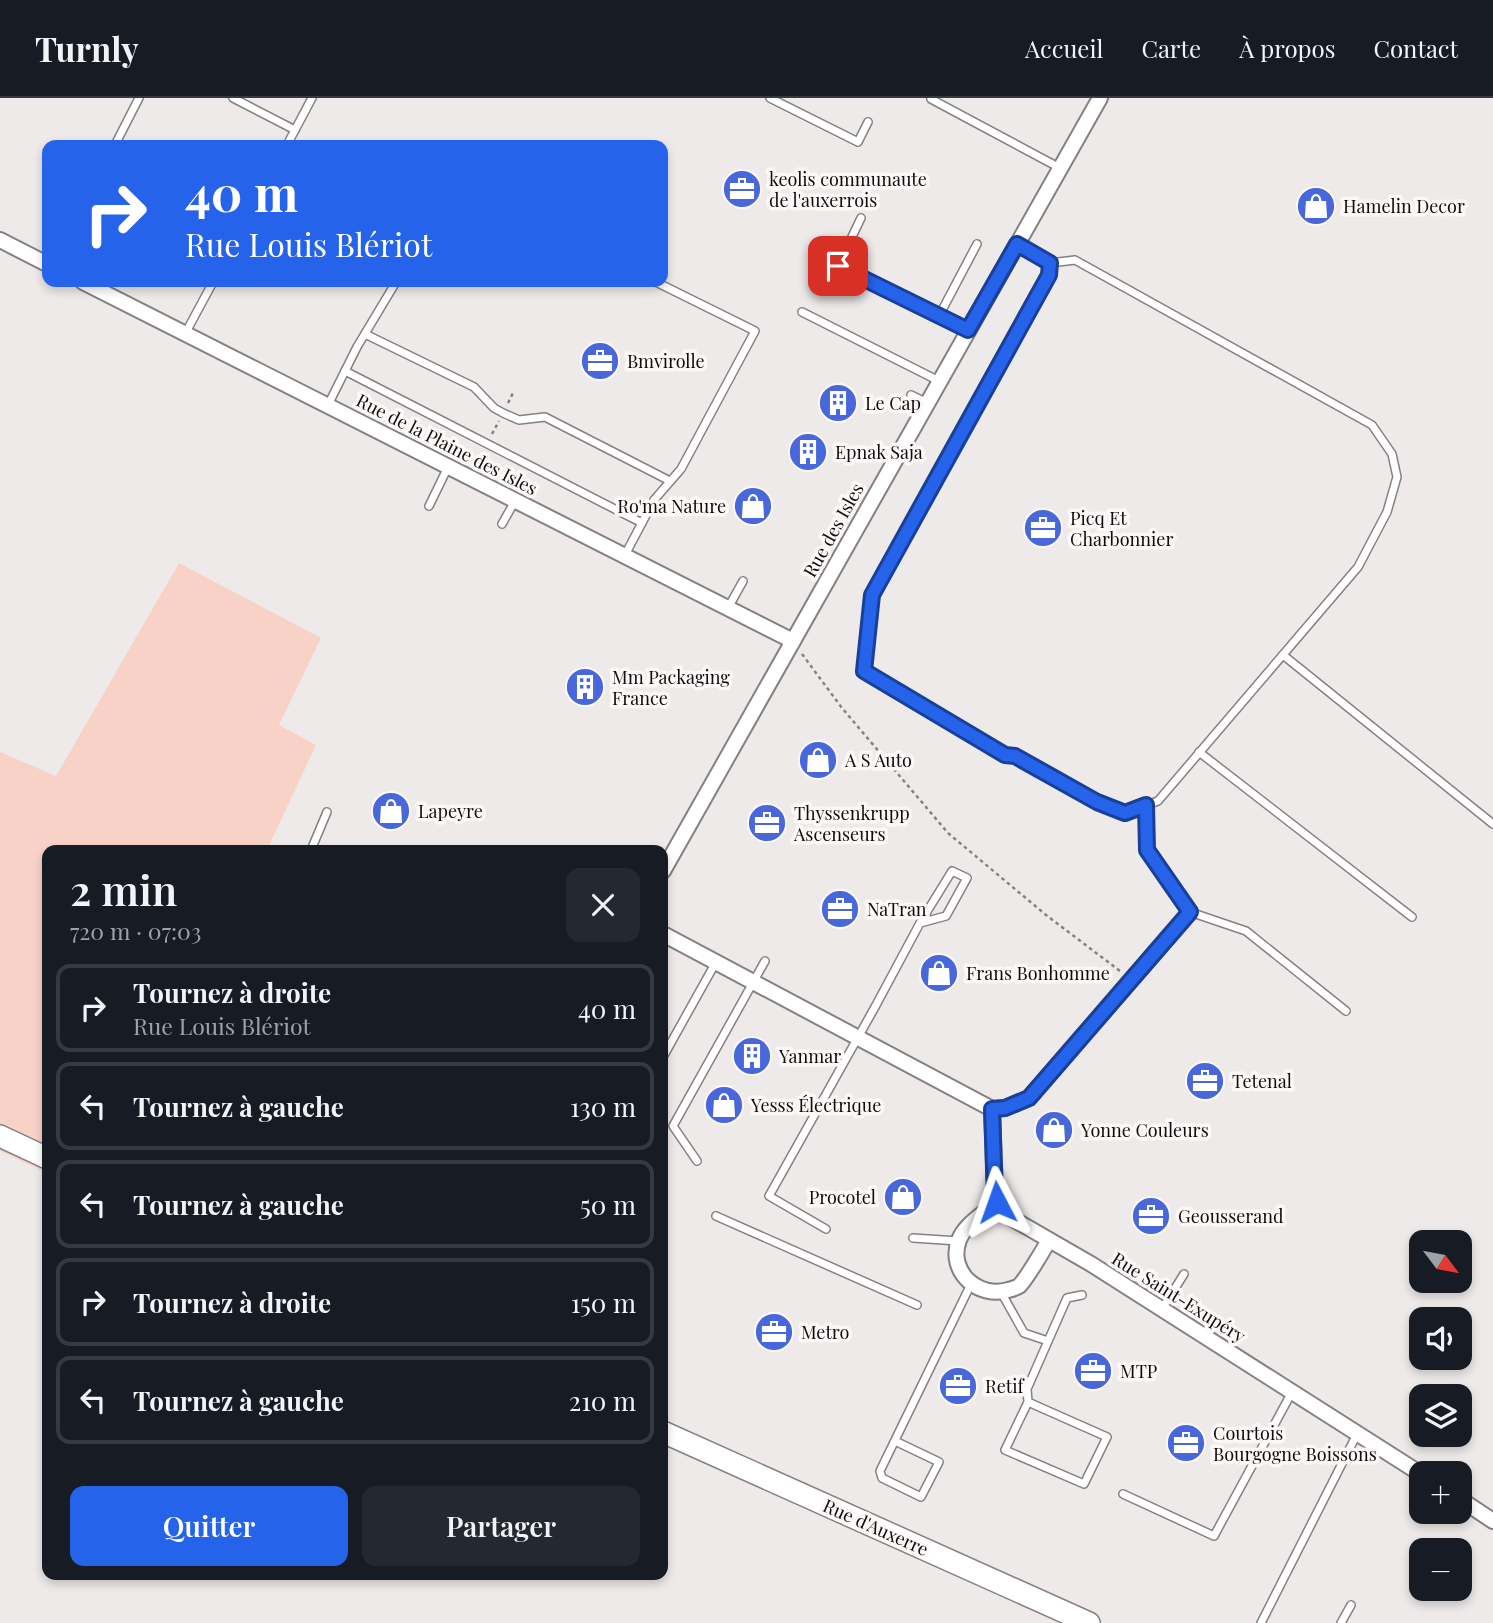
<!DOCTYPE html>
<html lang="fr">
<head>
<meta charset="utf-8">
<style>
  body { margin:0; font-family:"Playfair Display",serif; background:#242831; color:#f1f3f6; height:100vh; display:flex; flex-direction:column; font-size:26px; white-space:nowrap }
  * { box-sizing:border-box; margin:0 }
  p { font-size:23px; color:#9ea1a6 }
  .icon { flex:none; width:38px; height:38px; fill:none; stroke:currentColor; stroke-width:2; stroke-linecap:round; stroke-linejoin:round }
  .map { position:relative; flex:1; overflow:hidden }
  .side { position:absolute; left:42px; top:747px; width:626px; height:735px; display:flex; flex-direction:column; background:#171b24; border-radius:14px; box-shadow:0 4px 10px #0003 }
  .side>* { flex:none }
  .top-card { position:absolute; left:42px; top:42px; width:626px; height:147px; border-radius:14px; box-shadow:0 4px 10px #0003; background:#2563eb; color:#fff; overflow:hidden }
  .needle { width:46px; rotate:122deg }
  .fabs { position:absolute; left:1409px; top:1132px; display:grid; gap:14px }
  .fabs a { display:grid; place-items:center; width:63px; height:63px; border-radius:14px; background:#171b24; box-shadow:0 4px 10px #0003; font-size:35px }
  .pin { position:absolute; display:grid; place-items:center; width:60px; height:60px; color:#fff; margin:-30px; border-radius:14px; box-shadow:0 4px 10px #0006 }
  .me { position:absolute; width:77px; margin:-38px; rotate:356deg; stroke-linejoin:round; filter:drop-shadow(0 0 5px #0008) }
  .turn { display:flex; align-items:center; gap:24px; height:147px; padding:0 28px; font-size:32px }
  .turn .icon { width:91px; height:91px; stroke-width:2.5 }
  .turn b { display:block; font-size:49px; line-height:60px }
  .round { display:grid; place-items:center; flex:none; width:74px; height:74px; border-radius:14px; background:#242831 }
  .overview { display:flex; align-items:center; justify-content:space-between; height:119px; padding:0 28px }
  h1 { font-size:42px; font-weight:600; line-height:52px }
  .button { display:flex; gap:14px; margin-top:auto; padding:14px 28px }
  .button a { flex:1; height:80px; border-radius:14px; background:#2563eb; color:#fff; font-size:28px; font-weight:600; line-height:80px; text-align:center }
  .button a+a { background:#242831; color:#f1f3f6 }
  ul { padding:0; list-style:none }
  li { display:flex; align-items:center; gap:21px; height:88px; margin:0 14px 10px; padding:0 14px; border:4px solid #363941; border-radius:14px }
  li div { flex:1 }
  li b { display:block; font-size:26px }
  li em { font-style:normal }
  header { display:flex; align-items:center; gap:42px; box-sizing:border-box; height:98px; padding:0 35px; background:#171b24; border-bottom:2px solid #363941 }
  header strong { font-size:33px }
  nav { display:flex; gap:38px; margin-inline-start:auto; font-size:24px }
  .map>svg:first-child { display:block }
  .green { fill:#f9d2c7 }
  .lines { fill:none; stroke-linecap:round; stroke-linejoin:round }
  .lane-casing { stroke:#848180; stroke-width:10 }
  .street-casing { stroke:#848180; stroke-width:18 }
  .secondary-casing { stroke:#848180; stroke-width:24 }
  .path { stroke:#858282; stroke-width:2.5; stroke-dasharray:3.5 3.5; stroke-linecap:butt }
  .lane { stroke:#fff; stroke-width:7 }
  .street { stroke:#fff; stroke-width:14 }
  .secondary { stroke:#fff; stroke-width:21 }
  .route-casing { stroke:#184099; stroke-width:18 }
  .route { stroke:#2563eb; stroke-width:12 }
  .labels { text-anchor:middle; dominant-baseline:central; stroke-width:7; stroke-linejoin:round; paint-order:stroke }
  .poi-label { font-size:18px; fill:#0e0d0d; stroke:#fbf8f7; text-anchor:start }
  .street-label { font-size:18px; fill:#0e0d0d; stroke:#fbf8f7 }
</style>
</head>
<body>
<header>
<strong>Turnly</strong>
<nav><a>Accueil</a><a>Carte</a><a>À propos</a><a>Contact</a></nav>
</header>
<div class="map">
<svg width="1493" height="1525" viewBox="0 0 1493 1525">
  <rect width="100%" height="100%" fill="#eeeae9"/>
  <polygon class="green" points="179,465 321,540 279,627 316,647 267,752 47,752 47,1075 0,1053 0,654 56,678"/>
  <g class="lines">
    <g class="lane-casing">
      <g id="lane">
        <polyline points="233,0 295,32"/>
        <polyline points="770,0 858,44 868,24"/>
        <polyline points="931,1 1060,70"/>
        <polyline points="115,47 139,0"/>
        <polyline points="287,47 312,0"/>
        <polyline points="861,120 838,168 969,232"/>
        <polyline points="1018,146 1050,165 1075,162 1372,327 1392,356 1397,379 1387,414 1358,469 1158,703 1125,715 1097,704 1015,658 1005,657 864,573 872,497 1049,177 1050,165"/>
        <polyline points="802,214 939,283"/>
        <polyline points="939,218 977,146"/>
        <polyline points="185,236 213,184"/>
        <polyline points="365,236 474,289 494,310 503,315 519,322 545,319 670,383"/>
        <polyline points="345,273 357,249 396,184"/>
        <polyline points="911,297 927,305"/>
        <polyline points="328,307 345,273 642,425"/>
        <polyline points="429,408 448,369"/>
        <polyline points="502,426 515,403"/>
        <polyline points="625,457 654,402 681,371 755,233 656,184"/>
        <polyline points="728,510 743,483"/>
        <polyline points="1283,557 1493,726"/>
        <polyline points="1199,654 1412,819"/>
        <polyline points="1146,707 1147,752 1190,814 1246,833 1346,913"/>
        <polyline points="311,752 327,714"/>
        <polyline points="663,959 716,864"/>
        <polyline points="697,1063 673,1028 765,863"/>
        <polyline points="716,1118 917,1207"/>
        <polyline points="826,1131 769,1098 875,909 920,825 952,773 967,780 946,818 920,825"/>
        <polyline points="913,1140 958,1143"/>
        <polyline points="1001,1194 1024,1235 1048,1243"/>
        <polyline points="1162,1211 1184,1176"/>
        <polyline points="1028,1304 1005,1352 1084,1386 1107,1339 1028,1304 1027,1291 1067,1200 1082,1197"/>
        <polyline points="895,1343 939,1364 921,1399 882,1380 880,1373 971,1186"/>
        <polyline points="1123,1396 1214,1438 1292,1294"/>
        <polyline points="1261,1525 1357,1336"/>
        <polyline points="1341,1525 1351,1507"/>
      </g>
    </g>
    <g class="street-casing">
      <g id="street">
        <polyline points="0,142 47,166"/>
        <polyline points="83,184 793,543"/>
        <polyline points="663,773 1100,0"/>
        <polyline points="663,836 992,1011 1005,1010 1029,1000 1190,814"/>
        <path d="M992,1011L995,1098C998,1108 1005,1114 1013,1121L1091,1166L1421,1376"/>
        <path d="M997,1104C985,1115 965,1126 959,1142C947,1174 979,1201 1008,1192C1012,1191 1016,1190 1019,1188C1025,1183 1044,1151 1049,1142"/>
        <polyline points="1460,1401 1493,1423"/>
      </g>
    </g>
    <g class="secondary-casing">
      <g id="secondary">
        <polyline points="0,1038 47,1060"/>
        <polyline points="663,1334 1089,1525"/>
      </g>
    </g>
    <g class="path">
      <polyline points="508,305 513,295"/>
      <polyline points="492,336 499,323"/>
      <polyline points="476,367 483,354"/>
      <polyline points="802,556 842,610 948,735 1046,817 1120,873"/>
    </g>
    <use href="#lane" class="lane"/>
    <use href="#street" class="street"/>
    <use href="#secondary" class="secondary"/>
  </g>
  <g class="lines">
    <g class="route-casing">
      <polyline id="route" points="838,168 968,232 1017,146 1050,165 1049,177 872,497 864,573 1005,657 1015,658 1097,704 1125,715 1146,707 1147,752 1190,814 1029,1000 1005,1010 992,1011 995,1098 997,1104"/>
    </g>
    <use href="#route" class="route"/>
  </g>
  <defs>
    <g id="office-disc" transform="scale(2.0125)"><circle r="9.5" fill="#4767da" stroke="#fbf8f7"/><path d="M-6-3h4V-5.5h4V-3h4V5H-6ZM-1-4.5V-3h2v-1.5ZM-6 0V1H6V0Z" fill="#fff"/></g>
    <g id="shop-disc" transform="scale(2.0125)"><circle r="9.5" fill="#4767da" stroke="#fbf8f7"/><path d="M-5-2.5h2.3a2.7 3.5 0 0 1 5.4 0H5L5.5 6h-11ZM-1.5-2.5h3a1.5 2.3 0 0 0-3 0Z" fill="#fff"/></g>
    <g id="building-disc" transform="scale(2.0125)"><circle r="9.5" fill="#4767da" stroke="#fbf8f7"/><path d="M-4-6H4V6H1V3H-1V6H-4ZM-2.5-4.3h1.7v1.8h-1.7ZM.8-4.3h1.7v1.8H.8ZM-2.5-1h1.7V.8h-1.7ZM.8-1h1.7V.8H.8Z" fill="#fff"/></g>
  </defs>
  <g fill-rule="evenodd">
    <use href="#office-disc" x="742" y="91"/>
    <use href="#shop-disc" x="1316" y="108"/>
    <use href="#office-disc" x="600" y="263"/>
    <use href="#building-disc" x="838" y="305"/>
    <use href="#building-disc" x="808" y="354"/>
    <use href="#shop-disc" x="753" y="408"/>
    <use href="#office-disc" x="1043" y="430"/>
    <use href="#building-disc" x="585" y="589"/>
    <use href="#shop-disc" x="818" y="662"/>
    <use href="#shop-disc" x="391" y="713"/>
    <use href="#office-disc" x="767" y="725"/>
    <use href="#office-disc" x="840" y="811"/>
    <use href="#shop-disc" x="939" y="875"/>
    <use href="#building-disc" x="752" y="958"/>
    <use href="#office-disc" x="1205" y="983"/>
    <use href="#shop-disc" x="724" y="1007"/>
    <use href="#shop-disc" x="1054" y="1032"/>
    <use href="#shop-disc" x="903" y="1099"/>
    <use href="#office-disc" x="1151" y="1118"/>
    <use href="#office-disc" x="774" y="1234"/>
    <use href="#office-disc" x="1093" y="1273"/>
    <use href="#office-disc" x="958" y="1288"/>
    <use href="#office-disc" x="1186" y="1345"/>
  </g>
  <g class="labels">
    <g class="poi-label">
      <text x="769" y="81">keolis communaute<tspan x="769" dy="21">de l'auxerrois</tspan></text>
      <text x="1343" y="108">Hamelin Decor</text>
      <text x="627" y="263">Bmvirolle</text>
      <text x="865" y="305">Le Cap</text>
      <text x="835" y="354">Epnak Saja</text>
      <text x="726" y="408" text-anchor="end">Ro'ma Nature</text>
      <text x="1070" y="420">Picq Et<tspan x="1070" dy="21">Charbonnier</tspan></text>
      <text x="612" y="579">Mm Packaging<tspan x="612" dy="21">France</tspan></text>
      <text x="845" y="662">A S Auto</text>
      <text x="418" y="713">Lapeyre</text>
      <text x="794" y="715">Thyssenkrupp<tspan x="794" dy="21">Ascenseurs</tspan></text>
      <text x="867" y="811">NaTran</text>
      <text x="966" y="875">Frans Bonhomme</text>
      <text x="779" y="958">Yanmar</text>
      <text x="1232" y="983">Tetenal</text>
      <text x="751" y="1007">Yesss Électrique</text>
      <text x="1081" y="1032">Yonne Couleurs</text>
      <text x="876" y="1099" text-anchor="end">Procotel</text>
      <text x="1178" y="1118">Geousserand</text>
      <text x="801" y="1234">Metro</text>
      <text x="1120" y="1273">MTP</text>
      <text x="985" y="1288">Retif</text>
      <text x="1213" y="1335">Courtois<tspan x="1213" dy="21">Bourgogne Boissons</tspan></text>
    </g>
    <g class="street-label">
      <text transform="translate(447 346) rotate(27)">Rue de la Plaine des Isles</text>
      <text transform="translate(833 432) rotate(-61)">Rue des Isles</text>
      <text transform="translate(1179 1199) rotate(32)">Rue Saint-Exupéry</text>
      <text transform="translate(876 1429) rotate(24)">Rue d'Auxerre</text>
    </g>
  </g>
</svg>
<div class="fabs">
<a><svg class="needle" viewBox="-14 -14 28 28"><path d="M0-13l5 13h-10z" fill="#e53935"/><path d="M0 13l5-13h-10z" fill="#9ea1a6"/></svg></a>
<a><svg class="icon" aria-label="sound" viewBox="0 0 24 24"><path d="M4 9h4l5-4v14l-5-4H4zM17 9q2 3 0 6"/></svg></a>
<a><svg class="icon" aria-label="layers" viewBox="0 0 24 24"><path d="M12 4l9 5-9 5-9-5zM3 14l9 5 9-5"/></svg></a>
<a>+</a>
<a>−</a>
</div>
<div class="pin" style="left:838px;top:168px;background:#d93025"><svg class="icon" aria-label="arrive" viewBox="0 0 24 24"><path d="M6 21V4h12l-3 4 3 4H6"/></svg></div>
<svg class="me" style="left:997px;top:1104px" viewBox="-20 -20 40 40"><path d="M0-17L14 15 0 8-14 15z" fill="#2563eb" stroke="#fff" stroke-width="4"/></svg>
<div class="top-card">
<div class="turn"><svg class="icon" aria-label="right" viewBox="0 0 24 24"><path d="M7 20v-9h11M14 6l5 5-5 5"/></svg><div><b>40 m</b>Rue Louis Blériot</div></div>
</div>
<section class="side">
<div class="overview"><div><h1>2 min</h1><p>720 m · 07:03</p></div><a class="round"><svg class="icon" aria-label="close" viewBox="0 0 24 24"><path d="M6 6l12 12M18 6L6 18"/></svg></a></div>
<ul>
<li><svg class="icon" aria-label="right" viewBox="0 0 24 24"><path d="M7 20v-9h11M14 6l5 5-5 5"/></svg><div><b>Tournez à droite</b><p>Rue Louis Blériot</p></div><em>40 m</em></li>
<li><svg class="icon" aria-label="left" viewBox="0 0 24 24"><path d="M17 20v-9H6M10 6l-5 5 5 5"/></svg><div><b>Tournez à gauche</b></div><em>130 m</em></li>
<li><svg class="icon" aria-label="left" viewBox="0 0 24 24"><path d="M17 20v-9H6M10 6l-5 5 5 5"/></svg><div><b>Tournez à gauche</b></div><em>50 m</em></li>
<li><svg class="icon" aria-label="right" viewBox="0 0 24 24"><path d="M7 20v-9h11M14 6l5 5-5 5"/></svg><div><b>Tournez à droite</b></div><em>150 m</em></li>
<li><svg class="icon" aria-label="left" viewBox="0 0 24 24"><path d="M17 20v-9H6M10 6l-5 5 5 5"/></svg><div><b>Tournez à gauche</b></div><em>210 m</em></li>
</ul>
<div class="button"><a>Quitter</a><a>Partager</a></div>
</section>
</div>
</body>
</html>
